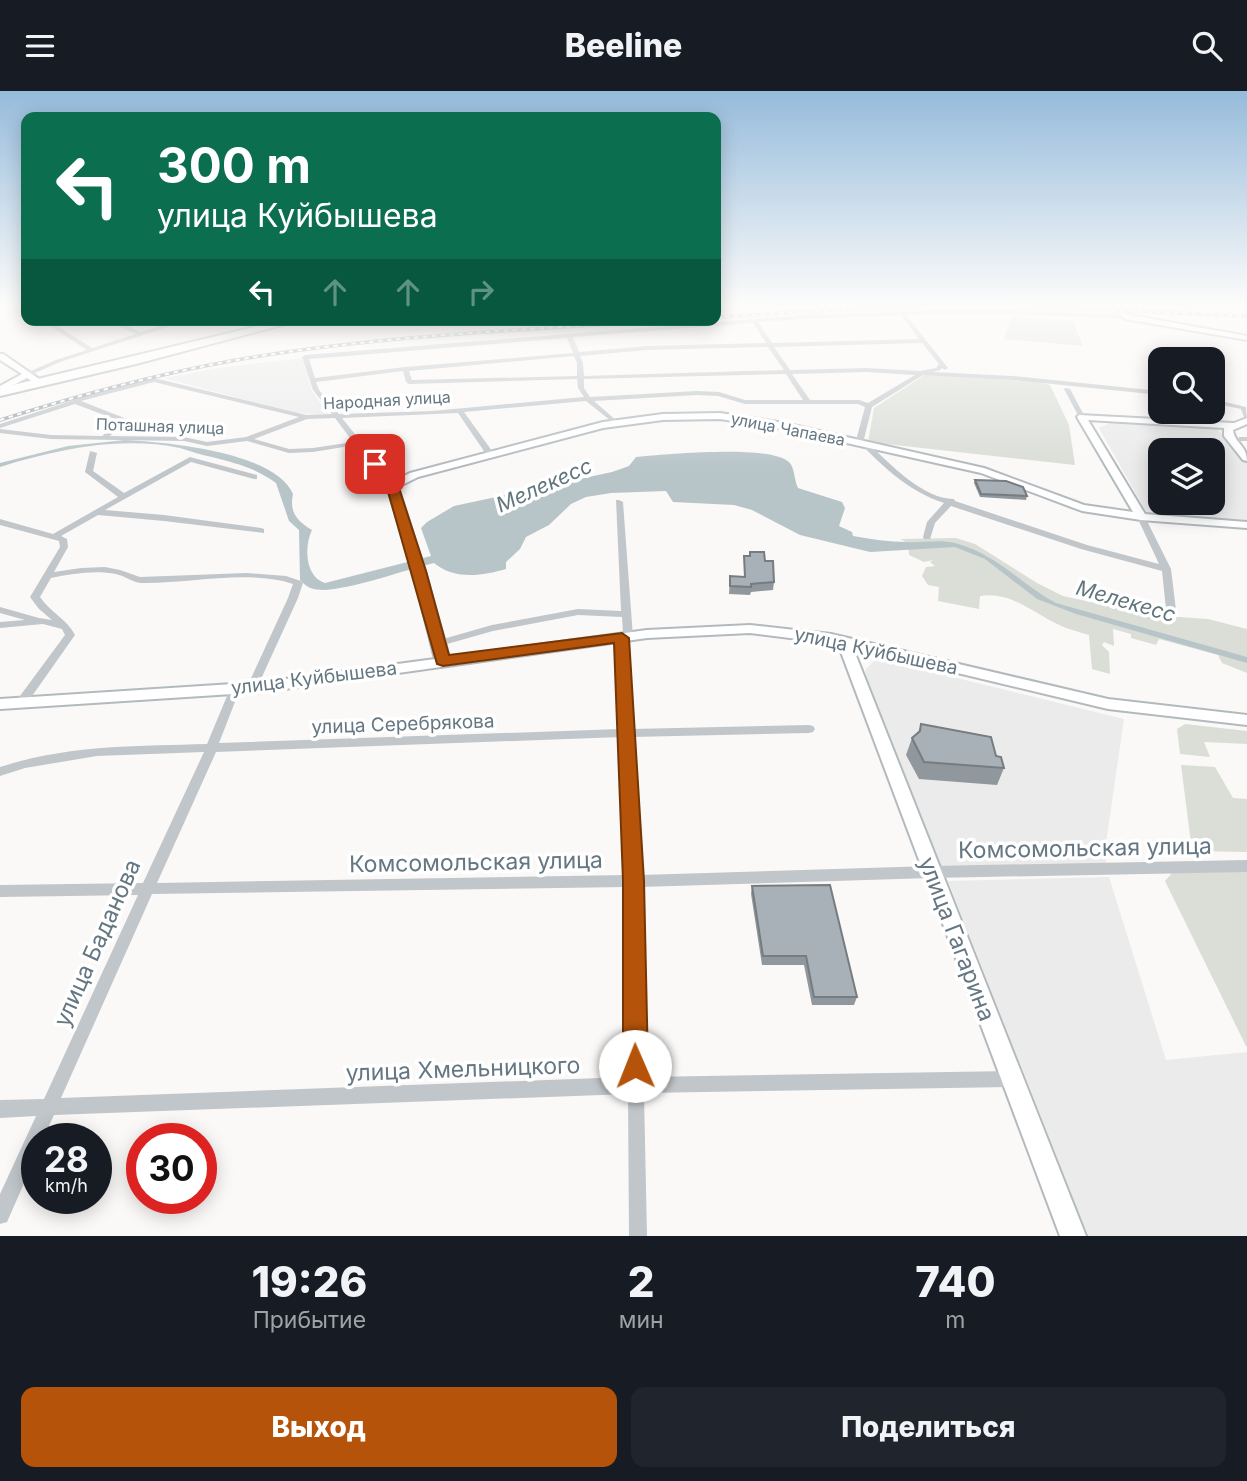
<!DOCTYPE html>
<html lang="ru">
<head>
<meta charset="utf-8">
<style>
  body { margin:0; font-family:Inter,sans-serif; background:#20242c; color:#f1f3f6; height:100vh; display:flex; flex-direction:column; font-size:26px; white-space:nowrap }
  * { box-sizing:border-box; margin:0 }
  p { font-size:23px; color:#9ea1a6 }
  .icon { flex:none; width:38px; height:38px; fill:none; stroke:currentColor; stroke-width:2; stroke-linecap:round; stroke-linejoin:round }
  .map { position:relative; height:1145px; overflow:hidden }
  .side { display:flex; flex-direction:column; background:#171b24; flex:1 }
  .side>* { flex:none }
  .top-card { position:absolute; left:21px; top:21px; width:700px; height:214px; border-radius:14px; box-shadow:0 4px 18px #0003; background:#0b6e4f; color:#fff; overflow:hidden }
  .tools { position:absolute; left:1148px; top:256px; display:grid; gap:14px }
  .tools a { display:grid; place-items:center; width:77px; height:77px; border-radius:14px; background:#171b24; box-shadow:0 4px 18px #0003; font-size:35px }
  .speed { position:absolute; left:21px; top:1032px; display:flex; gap:14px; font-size:35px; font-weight:700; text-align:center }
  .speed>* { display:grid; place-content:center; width:91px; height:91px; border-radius:50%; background:#171b24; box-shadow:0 4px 18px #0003; line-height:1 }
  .speed small { font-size:18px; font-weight:400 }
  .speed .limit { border:10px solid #d22; background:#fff; color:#111 }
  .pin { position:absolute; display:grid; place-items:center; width:60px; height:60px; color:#fff; margin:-30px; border-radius:14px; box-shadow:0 4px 10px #0006 }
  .me { position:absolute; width:77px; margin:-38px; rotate:359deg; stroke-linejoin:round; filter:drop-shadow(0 0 5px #0008) }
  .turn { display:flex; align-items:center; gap:24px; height:147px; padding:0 21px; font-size:32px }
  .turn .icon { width:91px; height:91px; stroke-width:2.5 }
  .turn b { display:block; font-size:49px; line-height:60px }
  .lanes { display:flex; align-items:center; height:66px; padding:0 21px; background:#0003; justify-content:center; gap:35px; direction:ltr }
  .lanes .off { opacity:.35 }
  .eta { display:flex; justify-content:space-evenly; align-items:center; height:119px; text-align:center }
  .eta b { font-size:42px; font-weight:800; line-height:49px }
  .primary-button { display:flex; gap:14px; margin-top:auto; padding:14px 21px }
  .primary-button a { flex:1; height:80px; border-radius:14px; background:#b45309; color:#fff; font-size:28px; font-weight:800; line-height:80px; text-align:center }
  .primary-button a+a { background:#20242c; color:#f1f3f6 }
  header { display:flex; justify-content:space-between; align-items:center; height:91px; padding:0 21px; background:#171b24; font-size:32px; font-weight:800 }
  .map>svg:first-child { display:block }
  .built { fill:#ebebeb; fill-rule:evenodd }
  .green { fill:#daded7 }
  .water { fill:#b8c5c8 }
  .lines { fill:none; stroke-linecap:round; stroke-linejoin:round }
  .secondary-casing { stroke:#b3babe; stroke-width:4 }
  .highway-casing { stroke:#b4b9bd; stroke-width:4 }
  .street { fill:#c1c6ca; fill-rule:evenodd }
  .secondary { fill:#fff; fill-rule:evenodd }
  .highway { fill:#fff; fill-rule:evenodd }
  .rail-casing { stroke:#a0a9ae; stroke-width:3.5 }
  .rail { stroke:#fff; stroke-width:2; stroke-dasharray:4.5; stroke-linecap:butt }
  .wall { fill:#90989d }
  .building { fill:#a8b1b7; stroke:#767c80; stroke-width:2 }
  .route { fill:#b45309; stroke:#753606; stroke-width:2 }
  .labels { text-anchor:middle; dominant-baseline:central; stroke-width:7; stroke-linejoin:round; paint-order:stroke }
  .far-street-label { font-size:16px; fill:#657782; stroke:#fff }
  .street-label { font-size:19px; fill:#657782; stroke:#fff }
  .water-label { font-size:21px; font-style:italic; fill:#60767c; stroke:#fff }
  .near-street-label { font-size:23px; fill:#657782; stroke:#fff }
</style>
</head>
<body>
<header><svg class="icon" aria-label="menu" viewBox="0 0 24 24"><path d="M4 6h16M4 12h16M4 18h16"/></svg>Beeline<svg class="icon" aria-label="search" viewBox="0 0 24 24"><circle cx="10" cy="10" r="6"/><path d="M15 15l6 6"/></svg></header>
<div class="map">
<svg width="1247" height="1145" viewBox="0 0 1247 1145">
  <rect width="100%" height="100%" fill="#faf9f7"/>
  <g class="built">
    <polygon points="302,267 312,300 329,324 296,322 164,287 225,276"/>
    <path d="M1110,332L1216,337L1247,370V431L1148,424L1099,337ZM1160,359H1213V411H1160Z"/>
    <polygon points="884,569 1124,628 1106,752 1106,774 940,775 865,587 866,578 874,570"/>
    <polygon points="1109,786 1166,969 1247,961 1247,1145 1088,1145 948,790"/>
  </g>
  <g class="green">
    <polygon points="1011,226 1073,230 1083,255 1004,248"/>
    <polygon points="926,283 1038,291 1050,294 1069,334 1075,374 868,351 874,317"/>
    <path d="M956,447L975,453L1037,492L1063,505L1150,524L1208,528L1247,538V582L1222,572L1218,564L1159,548L1156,554L1131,547V543L1113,538L1114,555L1104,551L1102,554L1109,561L1110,583L1092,578L1089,544C1079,541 1067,538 1057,533C1032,521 1010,500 980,505L979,518L938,510L939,496L928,494L922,485L926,476L935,475L930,471L933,469L924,471L909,464L908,452L900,448Z"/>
    <polygon points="1185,633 1247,640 1247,653 1204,651 1210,666 1180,663 1177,638"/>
    <polygon points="1181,674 1215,676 1233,707 1247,708 1247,761 1192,760"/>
    <polygon points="1247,780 1247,955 1246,955 1165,790 1173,781"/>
  </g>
  <path class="water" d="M125,349C166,351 276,361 293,403C289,421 297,430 312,439C304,455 305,486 325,492L431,465L421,437L427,431L454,415L612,381L629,375L636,366L646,365C673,363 770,354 789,371C795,377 794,389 798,397L842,411L845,417L839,435L852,441L853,445C871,448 889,451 907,451C923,452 939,448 955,452C995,462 1021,493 1056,512L1247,566V572L1076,523L1037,508L985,468L955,456L870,461L800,444L752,419L734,414L673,411L666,400L611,402L586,406L571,413L549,434L526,446L520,458L506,471V478C482,485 454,489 434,472C407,478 337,504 314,498C308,497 304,493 300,489L299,439L289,430L276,392C256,377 235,372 212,366C201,364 191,360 180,357C120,345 58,358 0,376V372L68,355Z"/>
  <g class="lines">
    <g class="secondary-casing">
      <g id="secondary">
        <polygon points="1112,215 1120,215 1130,224 1247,245 1247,249 1125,228"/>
        <polygon points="0,263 3,263 45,292 38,294 27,287 0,301 0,295 22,283 0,269"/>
        <path d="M720,322L784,332L984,377L1084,414L1133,421L1077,326L1079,324L1234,332L1247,327V333L1233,339C1235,353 1247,354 1247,370L1243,369L1224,345V337L1088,329L1145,423L1247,431V437L1141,429L1082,420L981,382L784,338L720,328L663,329L603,337L418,386L398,396L425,480L449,566L647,539L750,534L831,543L1108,608L1247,624V634L1108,618L853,557L1086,1145H1060L838,553L750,542L647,547L263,601L0,618V608L263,591L435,568L413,480L387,395L388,393L410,382L603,331L663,323Z"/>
      </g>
    </g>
    <g class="highway-casing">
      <polygon id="highway" points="283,229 301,229 136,273 0,305 0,297"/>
    </g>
    <g class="street">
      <polygon points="17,215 26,217 26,221"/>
      <path d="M986,218L1128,224L1131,226L1128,228L986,222L906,224L948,277L945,279L942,277L940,279L933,281L1013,285L1160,300V304L1013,289L923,284L872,316L863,352H868C890,373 923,408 954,408L955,410L1087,454L1159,473L1137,426L1138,424H1144L1171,478L1176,519C1167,525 1150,531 1141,525L1143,523L1166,518L1162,480L1081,458L951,415L935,432L930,448H924L923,446L927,431L944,412C911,401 886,379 862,354L856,355L855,353L865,316L858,313H745L718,305L697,304L594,310L618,331L619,332L616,334L586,310L464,321L495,364L491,366H488L458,322L342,327L395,393V397H389L356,354L313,361L289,362L247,350L207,355L184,350L51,348L0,342V338L51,344L102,345L120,330L75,313L0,337V333L86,305L154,287L306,324L332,323L313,299L302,266L305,264L804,224ZM901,224L919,248L772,252L758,231L804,228ZM753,232L766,252L647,255L579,261L573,246ZM567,247L573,262L405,276L315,287L309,268ZM922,252L939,273L936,277L920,280L866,277L790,279L774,256ZM768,256L784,279L584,285L583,272L580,265L647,259ZM574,265L577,272V285L412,289L409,280ZM403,280L406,291L409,293L577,288L578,297L584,306L432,320L339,323L319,299L316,291ZM866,281L915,284L868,312L859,309H810L792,283ZM786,283L803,309H745L719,301L697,300L590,306L584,297V288ZM154,291L299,326L246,346L207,351L184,346L110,345L127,330V328L81,310ZM335,327L353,351L313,357L289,358L254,348L307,328Z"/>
      <polygon points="41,229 48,229 92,257 136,243 106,229 114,229 141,241 180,229 189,229 60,271 28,285 24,285 24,283 56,269 87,259"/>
      <polygon points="1065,297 1070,298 1085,326 1084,327 1079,326 1064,298"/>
      <polygon points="1213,308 1246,316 1247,328 1244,326 1241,318 1213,312"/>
      <polygon points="1196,320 1203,320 1213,332 1213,334 1209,334"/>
      <rect x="1239" y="346" width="8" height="4"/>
      <path d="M90,360L97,362L93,380L124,402L190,366L257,384V388H254L191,371L105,419L164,424L261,437L264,438V442L164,430L98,424L61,445L67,448L68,456L54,481L81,477L105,476L120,479L140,486L246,482L286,485L301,490L303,492L298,507L256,599L252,600L247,596L288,507L293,493C249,478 188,493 141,492C132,491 125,485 116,483C94,479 72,483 51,487L40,506C50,521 67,528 75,544L25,615H17L15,612L17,609L65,544L62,538L43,533L0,537V531L25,529L0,522V516L39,527L52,529L39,518L30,506L60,456L59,450L0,434V428L53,443L118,406L85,381Z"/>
      <path d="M616,409H619L623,411L633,546L632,548L627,549L632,638L809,634L813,635L815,638L813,641L809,642L632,646L640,784L931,775L1247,769V781L931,787L640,796L644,986L1011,980L1017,982L1019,988L1017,994L1011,996L644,1002L647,1145H629L628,1003L54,1024L43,1048H37V1063L7,1131L0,1133V1103L36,1025L0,1027V1009L44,1008L138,804L0,806V794L143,792L204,661L97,665L25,677L0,685V676C67,654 138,655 207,653L230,598L235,594L240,598L219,652L620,638L617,546L623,543L622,526L578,524L493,540L440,555L435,552L436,550L492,534L578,518L621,520ZM621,646L626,784L157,792L216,661ZM626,796L627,986L61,1007L152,803Z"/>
    </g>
    <use href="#secondary" class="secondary"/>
    <use href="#highway" class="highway"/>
    <g class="rail-casing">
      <g id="rail">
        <polyline points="1012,215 1247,225"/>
        <polyline points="716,226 906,215"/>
        <path d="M0,329C76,305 153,284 231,270C377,244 526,239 674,229"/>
      </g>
    </g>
    <use href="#rail" class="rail"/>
  </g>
  <g class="wall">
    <polygon points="975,389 1027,405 1026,409 980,406 974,392"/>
    <polygon points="744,465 765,470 774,491 773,499 751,501 750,504 729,503 730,485 744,486"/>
    <polygon points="921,633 996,665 1004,677 997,694 919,688 906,664 912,647 918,642"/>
    <polygon points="752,795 857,906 854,914 812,914 804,874 762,874 751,803"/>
  </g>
  <g class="building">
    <polygon points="975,389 1006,390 1023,396 1027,405 981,403"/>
    <polygon points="750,461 764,461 765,470 773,470 774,491 751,493 751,496 730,495 730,485 745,486 744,465 750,465"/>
    <polygon points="921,633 991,646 996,665 1001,666 1004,677 924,671 912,647 920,640"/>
    <polygon points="830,794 857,906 814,906 806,865 763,865 752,795"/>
  </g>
  <linearGradient id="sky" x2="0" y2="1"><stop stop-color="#95bbdb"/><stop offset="0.57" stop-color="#fdfcfb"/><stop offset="1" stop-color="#fdfcfb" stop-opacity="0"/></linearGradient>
  <rect width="1247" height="376" fill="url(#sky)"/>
  <polygon class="route" points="371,371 379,371 399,397 426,480 449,564 622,542 629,547 644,790 648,975 644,984 635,988 626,984 623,975 623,790 614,552 443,575 437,573 387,397 369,373"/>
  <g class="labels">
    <g class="far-street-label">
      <text transform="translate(387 309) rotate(-3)">Народная улица</text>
      <text transform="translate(160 335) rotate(2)">Поташная улица</text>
      <text transform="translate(788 338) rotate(11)">улица Чапаева</text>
    </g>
    <g class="street-label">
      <text transform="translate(876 560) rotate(12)">улица Куйбышева</text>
      <text transform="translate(314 587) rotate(-7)">улица Куйбышева</text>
      <text transform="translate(403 633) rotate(-2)">улица Серебрякова</text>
    </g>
    <g class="water-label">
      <text transform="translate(544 394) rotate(-24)">Мелекесс</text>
      <text transform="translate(1126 510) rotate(16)">Мелекесс</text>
    </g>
    <g class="near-street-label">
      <text transform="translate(1085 757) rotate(-1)">Комсомольская улица</text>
      <text transform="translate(476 771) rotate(-1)">Комсомольская улица</text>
      <text transform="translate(957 848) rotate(69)">улица Гагарина</text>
      <text transform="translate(97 852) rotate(-66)">улица Баданова</text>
      <text transform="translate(463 978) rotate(-2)">улица Хмельницкого</text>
    </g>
  </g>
</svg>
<div class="tools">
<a><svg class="icon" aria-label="search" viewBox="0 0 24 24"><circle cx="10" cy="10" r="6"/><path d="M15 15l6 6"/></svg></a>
<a><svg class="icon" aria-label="layers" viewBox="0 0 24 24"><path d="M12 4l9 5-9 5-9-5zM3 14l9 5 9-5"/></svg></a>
</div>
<div class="speed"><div>28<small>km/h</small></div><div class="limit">30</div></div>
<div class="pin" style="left:375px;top:373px;background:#d93025"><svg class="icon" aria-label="arrive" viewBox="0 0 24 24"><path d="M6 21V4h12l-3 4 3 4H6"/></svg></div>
<svg class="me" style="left:635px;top:975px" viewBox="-20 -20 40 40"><circle r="19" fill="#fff"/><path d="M0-13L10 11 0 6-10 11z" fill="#b45309"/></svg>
<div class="top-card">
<div class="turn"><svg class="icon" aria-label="left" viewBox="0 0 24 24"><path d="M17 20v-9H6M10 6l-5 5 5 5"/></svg><div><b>300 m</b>улица Куйбышева</div></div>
<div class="lanes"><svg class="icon" aria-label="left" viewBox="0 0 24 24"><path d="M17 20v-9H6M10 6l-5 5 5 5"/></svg><svg class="icon off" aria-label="ahead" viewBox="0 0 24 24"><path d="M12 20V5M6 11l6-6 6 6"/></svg><svg class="icon off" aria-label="ahead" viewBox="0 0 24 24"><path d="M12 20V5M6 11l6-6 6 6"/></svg><svg class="icon off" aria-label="right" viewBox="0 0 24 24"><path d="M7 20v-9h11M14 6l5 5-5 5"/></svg></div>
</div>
</div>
<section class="side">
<div class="eta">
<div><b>19:26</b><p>Прибытие</p></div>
<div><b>2</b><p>мин</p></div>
<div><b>740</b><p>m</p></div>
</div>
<div class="primary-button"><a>Выход</a><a>Поделиться</a></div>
</section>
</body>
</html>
